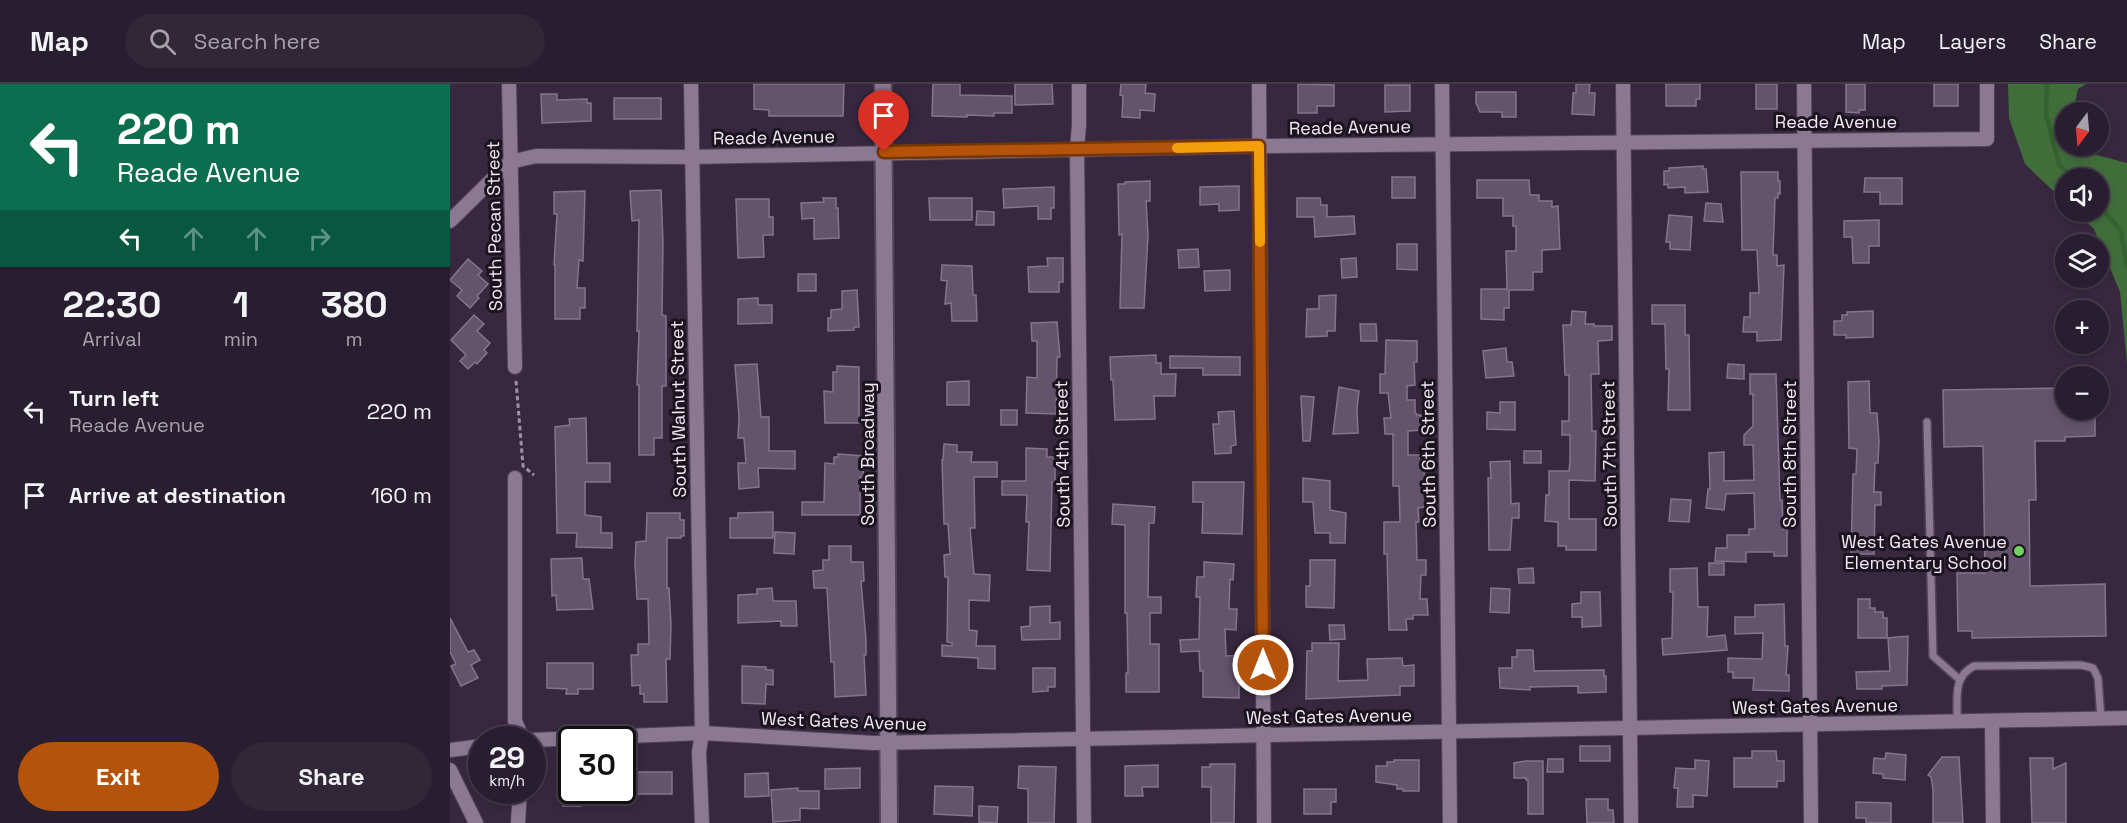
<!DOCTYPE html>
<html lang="en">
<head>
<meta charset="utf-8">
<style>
  body { margin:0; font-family:"Space Grotesk",sans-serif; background:#312737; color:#f1f3f6; height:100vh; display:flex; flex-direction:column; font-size:22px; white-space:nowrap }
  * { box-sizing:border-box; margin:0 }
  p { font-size:20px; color:#a5a2aa }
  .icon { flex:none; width:33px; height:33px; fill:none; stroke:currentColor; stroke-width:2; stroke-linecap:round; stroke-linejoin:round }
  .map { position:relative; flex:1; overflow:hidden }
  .drawer { display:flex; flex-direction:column; background:#291e2f; width:450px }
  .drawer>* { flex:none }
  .guide { background:#0b6e4f; color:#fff; overflow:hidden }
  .needle { width:39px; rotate:196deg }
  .fabs { position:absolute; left:1605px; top:18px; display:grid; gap:12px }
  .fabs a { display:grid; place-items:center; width:54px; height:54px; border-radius:50%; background:#291e2f; box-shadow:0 3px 9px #0003,0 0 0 2px #453c4b; font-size:30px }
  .speed { position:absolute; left:18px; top:642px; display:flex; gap:12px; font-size:30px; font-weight:700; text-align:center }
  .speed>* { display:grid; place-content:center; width:78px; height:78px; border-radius:50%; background:#291e2f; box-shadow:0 3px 9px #0003,0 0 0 2px #453c4b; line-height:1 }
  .speed small { font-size:15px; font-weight:400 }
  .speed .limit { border:3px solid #111; border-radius:9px; background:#fff; color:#111 }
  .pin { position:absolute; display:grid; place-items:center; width:51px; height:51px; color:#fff; margin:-62px -26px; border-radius:50% 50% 50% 0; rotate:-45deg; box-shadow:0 0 6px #0007 }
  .pin .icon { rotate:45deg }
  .me { position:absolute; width:66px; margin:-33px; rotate:0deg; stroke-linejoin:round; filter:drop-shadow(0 0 4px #0008) }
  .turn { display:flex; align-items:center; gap:21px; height:126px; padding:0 18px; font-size:27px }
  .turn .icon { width:78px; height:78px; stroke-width:2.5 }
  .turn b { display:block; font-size:42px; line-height:51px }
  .lanes { display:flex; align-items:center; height:57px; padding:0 18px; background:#0003; justify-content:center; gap:30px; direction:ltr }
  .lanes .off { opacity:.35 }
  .eta { display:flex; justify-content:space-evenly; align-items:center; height:102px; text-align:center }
  .eta b { font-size:36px; font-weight:700; line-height:42px }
  .button { display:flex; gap:12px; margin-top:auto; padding:12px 18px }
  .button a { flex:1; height:69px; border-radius:36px; background:#b45309; color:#fff; font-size:24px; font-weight:700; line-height:69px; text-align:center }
  .button a+a { background:#312737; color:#f1f3f6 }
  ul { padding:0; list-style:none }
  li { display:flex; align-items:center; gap:18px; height:84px; padding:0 18px }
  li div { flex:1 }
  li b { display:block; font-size:22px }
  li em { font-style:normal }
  header { display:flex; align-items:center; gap:36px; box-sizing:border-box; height:84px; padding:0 30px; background:#291e2f; border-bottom:2px solid #453c4b }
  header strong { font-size:28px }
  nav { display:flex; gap:33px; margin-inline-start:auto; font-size:21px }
  .search { width:420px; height:54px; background:#312737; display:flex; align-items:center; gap:15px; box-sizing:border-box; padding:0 21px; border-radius:33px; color:#a5a2aa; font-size:22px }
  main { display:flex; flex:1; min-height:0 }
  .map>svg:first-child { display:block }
  .forest { fill:#416d3b }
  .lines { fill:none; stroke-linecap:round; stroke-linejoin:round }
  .stream { stroke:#366130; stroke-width:4.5 }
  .building { fill:#64536c; stroke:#85748e; stroke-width:1.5 }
  .service-casing { stroke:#524458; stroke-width:10 }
  .minor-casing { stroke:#524458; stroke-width:16 }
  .tertiary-casing { stroke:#524458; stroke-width:20 }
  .path { stroke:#9c90a3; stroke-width:3; stroke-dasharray:4.5 3; stroke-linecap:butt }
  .service { stroke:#8b7993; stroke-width:7 }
  .minor { stroke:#8b7993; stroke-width:14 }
  .tertiary { stroke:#8b7993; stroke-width:16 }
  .route-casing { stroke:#753606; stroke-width:15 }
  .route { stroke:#b45309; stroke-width:10 }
  .slow { stroke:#f59e0b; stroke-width:10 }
  .poi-dot { fill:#6ed361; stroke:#1b141e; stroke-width:2 }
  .labels { text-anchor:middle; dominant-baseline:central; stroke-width:6; stroke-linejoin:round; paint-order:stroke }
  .street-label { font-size:18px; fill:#f3e9f8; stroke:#1b141e }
  .poi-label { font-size:18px; fill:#f3e9f8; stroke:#1b141e; text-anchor:end }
</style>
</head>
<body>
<header>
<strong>Map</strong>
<div class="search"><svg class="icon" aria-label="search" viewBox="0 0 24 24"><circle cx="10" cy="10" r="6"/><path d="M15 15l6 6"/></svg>Search here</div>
<nav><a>Map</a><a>Layers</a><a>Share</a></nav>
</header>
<main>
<section class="drawer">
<div class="guide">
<div class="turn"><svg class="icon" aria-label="left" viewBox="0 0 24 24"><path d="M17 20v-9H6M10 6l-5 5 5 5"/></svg><div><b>220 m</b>Reade Avenue</div></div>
<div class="lanes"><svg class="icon" aria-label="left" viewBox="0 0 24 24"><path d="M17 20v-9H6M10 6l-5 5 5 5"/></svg><svg class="icon off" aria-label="ahead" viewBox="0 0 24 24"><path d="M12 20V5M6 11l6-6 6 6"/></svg><svg class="icon off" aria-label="ahead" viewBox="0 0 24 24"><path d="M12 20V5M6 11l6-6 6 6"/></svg><svg class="icon off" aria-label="right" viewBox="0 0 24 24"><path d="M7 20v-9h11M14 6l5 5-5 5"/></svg></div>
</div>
<div class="eta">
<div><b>22:30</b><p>Arrival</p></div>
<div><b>1</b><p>min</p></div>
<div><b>380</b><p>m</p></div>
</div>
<ul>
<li><svg class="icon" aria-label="left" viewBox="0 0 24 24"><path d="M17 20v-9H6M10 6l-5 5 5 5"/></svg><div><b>Turn left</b><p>Reade Avenue</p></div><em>220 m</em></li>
<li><svg class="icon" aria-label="arrive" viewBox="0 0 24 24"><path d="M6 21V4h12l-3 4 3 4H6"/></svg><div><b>Arrive at destination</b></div><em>160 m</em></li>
</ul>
<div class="button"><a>Exit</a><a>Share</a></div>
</section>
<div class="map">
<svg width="1677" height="739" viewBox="0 0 1677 739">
  <rect width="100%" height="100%" fill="#37283f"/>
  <polygon class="forest" points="1558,0 1636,0 1628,5 1623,28 1616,28 1616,62 1624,62 1624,65 1677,79 1677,279 1670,208 1644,145 1626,128 1648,128 1648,94 1616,94 1615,118 1575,80 1559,34"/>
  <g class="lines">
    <g class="stream">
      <polyline points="1597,0 1596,30 1609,81 1624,94"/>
      <polyline points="1648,120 1671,147 1677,183"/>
    </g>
  </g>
  <g class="building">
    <polygon points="304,0 394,0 393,32 319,32 319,26 304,25"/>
    <polygon points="483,0 510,0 510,11 562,12 562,29 544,29 544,32 517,31 517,33 482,32"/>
    <polygon points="565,0 602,0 603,20 565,21"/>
    <polygon points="671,0 696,0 695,9 705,10 704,27 690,26 690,34 672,33 673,12 670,11"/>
    <polygon points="848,0 884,1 884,22 867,22 867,29 848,29"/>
    <polygon points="1126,0 1140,0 1139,9 1145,9 1144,31 1122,30 1123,9 1126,9"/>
    <polygon points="1216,0 1250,0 1250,15 1246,15 1246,22 1216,22"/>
    <rect x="1306" y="0" width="21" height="25"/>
    <polygon points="1396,0 1415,0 1415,26 1409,26 1409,29 1396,28"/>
    <rect x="1484" y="0" width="24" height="22"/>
    <polygon points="935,1 960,1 960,27 935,28"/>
    <polygon points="1026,8 1066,8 1066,33 1052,33 1052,28 1030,28 1026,19"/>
    <polygon points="91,10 107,10 107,16 137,15 137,19 141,19 141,37 92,39"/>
    <rect x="164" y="14" width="47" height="21"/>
    <polygon points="1253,82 1253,85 1256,85 1258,108 1235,109 1235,103 1218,104 1218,100 1214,101 1214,87 1219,87 1219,84"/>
    <polygon points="1291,88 1328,88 1328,97 1330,97 1330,110 1328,109 1328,114 1325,114 1323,171 1327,171 1327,182 1334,181 1331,256 1307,257 1307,248 1293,248 1294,233 1300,233 1300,209 1309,209 1307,166 1292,166"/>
    <rect x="942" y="93" width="23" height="21"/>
    <polygon points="1415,94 1452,94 1452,120 1430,120 1430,108 1414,108"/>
    <polygon points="1027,96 1079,96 1080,111 1089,111 1089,117 1102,117 1102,123 1108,122 1110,165 1092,166 1092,188 1083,188 1083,206 1059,206 1059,224 1054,224 1054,236 1031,235 1031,205 1057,205 1056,167 1066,167 1066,142 1063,142 1063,132 1053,132 1053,114 1027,114"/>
    <polygon points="700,97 700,117 696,117 698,151 694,224 670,224 672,150 669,151 668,100 675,100 675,98"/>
    <polygon points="789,102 789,126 769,127 769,120 750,121 750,103"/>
    <polygon points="604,103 604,124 601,124 601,135 588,135 588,122 554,124 553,105"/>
    <polygon points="211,106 213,159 212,231 216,232 216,302 212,302 212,354 204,354 204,371 189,371 189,301 187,301 189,247 187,247 189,136 182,137 180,107"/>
    <polygon points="135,107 133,177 129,176 127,204 135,204 135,224 130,224 130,235 105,235 105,181 104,181 107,130 104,130 104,108"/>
    <polygon points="373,114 386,114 386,124 388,124 389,154 364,155 364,134 352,135 351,119 374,118"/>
    <polygon points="479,114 522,114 522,136 480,136"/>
    <polygon points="847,114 870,114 871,121 877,121 877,133 904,132 905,150 865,153 864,133 847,133"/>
    <polygon points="286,115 319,115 319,133 323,133 323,151 313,151 314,173 288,174"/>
    <polygon points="1256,119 1271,120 1273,138 1254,137"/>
    <polygon points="527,127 544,128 544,141 526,141"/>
    <polygon points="1219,131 1242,133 1240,166 1220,165 1220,158 1216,158"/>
    <polygon points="1429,136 1429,162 1419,162 1419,179 1403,179 1402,153 1394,153 1394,137"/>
    <polygon points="947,160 967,160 967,186 947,185"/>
    <polygon points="748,165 749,183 729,184 728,166"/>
    <polygon points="597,174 613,174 613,198 609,198 609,208 579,208 578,183 598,182"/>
    <polygon points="906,174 907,193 892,194 891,175"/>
    <polygon points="18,175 32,187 28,191 38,200 27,212 29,214 20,224 7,212 12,206 0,196"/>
    <polygon points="492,181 522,182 523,211 526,211 527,237 502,237 501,219 495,220 497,197 491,196"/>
    <polygon points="780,186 780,206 755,207 754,187"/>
    <rect x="348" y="190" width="18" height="17"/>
    <polygon points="407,206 409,243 404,243 404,246 378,247 378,234 381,234 381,226 392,225 392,207"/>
    <polygon points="886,211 885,247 877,247 877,252 856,253 857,225 869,225 869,212"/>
    <polygon points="308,214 308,221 322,221 322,239 288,240 288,215"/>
    <polygon points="1202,221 1235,221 1235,251 1239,251 1240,326 1218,326 1219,285 1216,285 1215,240 1202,240"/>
    <polygon points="1122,227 1136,228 1135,240 1144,240 1144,242 1162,242 1162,256 1148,257 1149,290 1141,290 1142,347 1146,347 1145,397 1119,396 1119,435 1146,435 1146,466 1116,466 1116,462 1108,462 1108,438 1095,437 1096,411 1099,411 1099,387 1119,387 1120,377 1120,351 1112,351 1112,337 1119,337 1119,291 1115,291 1113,241 1121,241"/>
    <polygon points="1423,227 1423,253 1396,254 1396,251 1384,251 1384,237 1392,237 1392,231 1397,231 1397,228"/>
    <polygon points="24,231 34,240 27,247 40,259 34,266 37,269 27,280 25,278 18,285 10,277 16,271 1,256"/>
    <polygon points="607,238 610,273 607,273 606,330 576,329 577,293 587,294 587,257 582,257 581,239"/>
    <polygon points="910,240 926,240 927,257 911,257"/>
    <polygon points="936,256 967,257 967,278 964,278 965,301 957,302 957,316 965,316 965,328 967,331 971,331 972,346 958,347 958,371 974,371 975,423 968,424 969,438 966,438 967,476 976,476 976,491 971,491 970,515 977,515 978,531 963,531 963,535 956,535 957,546 939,546 937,470 934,470 934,438 950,438 949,402 943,402 943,350 935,350 934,334 941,334 938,309 930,309 930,290 935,290"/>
    <polygon points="1056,264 1057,278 1062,278 1064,292 1036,294 1033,267"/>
    <polygon points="706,271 706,279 711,279 711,290 726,290 725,312 704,312 705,335 665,336 663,296 661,296 660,273"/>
    <polygon points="720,272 790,273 790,291 753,291 753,284 720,284"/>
    <polygon points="307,280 311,333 319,333 319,367 345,367 345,385 308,384 309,403 289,405 288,379 296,379 294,354 288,354 289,333 285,281"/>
    <polygon points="1278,280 1294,281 1294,295 1277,294"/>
    <polygon points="387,282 409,283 409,339 375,339 374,307 383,308 383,288 387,288"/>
    <polygon points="1300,290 1326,290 1330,416 1332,416 1333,445 1337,445 1337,472 1324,472 1324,468 1296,468 1296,478 1265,477 1266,464 1277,464 1277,451 1299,451 1299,445 1305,445 1304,409 1276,410 1274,426 1256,424 1258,405 1260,405 1259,369 1274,368 1274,397 1304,396 1303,361 1294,361 1294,351 1303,342 1303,310 1300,310"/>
    <polygon points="519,297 519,321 497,321 497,298"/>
    <polygon points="1419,297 1420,329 1427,329 1429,357 1428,379 1425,379 1424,408 1431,408 1431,421 1425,421 1424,470 1401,470 1403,390 1406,390 1407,365 1399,364 1398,298"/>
    <polygon points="889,303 909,307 907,325 908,349 883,350"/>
    <polygon points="1616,304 1616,326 1645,326 1645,352 1615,353 1615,357 1585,357 1586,416 1579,416 1580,502 1655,500 1656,552 1522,554 1522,547 1508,547 1507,489 1535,489 1533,362 1494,363 1493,306"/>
    <polygon points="851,312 864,313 860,357 853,357"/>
    <polygon points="1050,318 1065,318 1065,346 1037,345 1037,328 1050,329"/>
    <rect x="551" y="326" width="16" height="15"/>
    <polygon points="784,327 786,361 781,362 781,369 765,370 763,340 769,340 768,328"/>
    <polygon points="136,334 137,379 160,379 160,398 135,398 135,431 151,433 151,449 162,449 162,464 126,463 127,449 107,449 105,343 120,341 119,335"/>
    <polygon points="494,360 507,361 507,368 522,368 521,378 547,378 547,393 524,393 525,444 520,444 524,490 540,491 539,517 519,516 519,546 527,547 526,562 545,562 545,585 528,584 528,574 492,572 492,561 502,562 502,559 497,558 498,493 495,493 494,471 500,470 498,440 494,440 492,376 493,376"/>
    <polygon points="576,364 597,365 597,373 605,373 605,398 602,398 600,487 577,486 579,438 576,438 577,411 552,411 552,397 576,397"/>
    <rect x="1074" y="367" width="17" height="12"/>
    <polygon points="388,370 414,372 413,393 410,393 410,431 352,431 352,418 374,418 375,379 384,380 384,373 388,373"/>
    <polygon points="1060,377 1061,420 1069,419 1069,434 1062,434 1060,466 1039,466 1038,394 1041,394 1040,378"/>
    <polygon points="853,394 880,397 880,426 896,429 895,459 880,459 880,449 865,449 863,418 853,418"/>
    <polygon points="743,398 794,398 792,450 752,449 753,418 743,418"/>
    <polygon points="1221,415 1241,416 1239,438 1219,437"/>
    <polygon points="663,420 705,423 704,439 699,439 698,513 711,513 711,529 700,529 700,560 709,560 709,608 676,608 676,589 678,589 677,529 675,529 675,441 662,440"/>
    <polygon points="323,428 323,454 280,454 280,434 288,434 288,429"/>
    <polygon points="197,429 230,429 230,436 234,436 234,452 231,452 231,454 217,454 217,504 219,504 221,541 220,575 216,575 217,618 194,618 194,610 190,610 190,601 182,602 181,571 188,571 188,560 199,560 198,515 187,515 185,479 186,458 196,457"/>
    <polygon points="325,448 345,449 344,470 324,469"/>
    <polygon points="379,462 401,462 401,478 413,478 414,497 411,497 416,556 416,571 414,571 416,611 385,613 384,578 381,578 377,504 364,504 363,487 373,486 373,476 379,476"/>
    <polygon points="132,474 133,495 139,495 143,525 107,526 106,511 102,512 101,475"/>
    <polygon points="860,476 885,476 884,524 856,523 856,502 860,502"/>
    <polygon points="754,478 784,480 783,496 780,495 779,525 787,525 786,546 775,545 776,572 792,571 792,587 789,588 789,614 753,613 753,587 750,587 749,567 731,568 730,556 749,555 750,513 746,513 747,493 754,493"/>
    <rect x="1259" y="479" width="15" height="12"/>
    <polygon points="1083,484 1084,499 1069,499 1068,485"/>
    <polygon points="1247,484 1248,523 1258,523 1257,553 1275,551 1277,566 1213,571 1212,555 1222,554 1223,508 1220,508 1220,485"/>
    <polygon points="322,504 323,517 346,517 347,542 331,542 331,537 288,539 288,511 307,510 307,505"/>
    <polygon points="1041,504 1060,505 1059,529 1040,528"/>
    <polygon points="1131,508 1150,508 1151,542 1132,543 1132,533 1122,533 1122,520 1131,519"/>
    <polygon points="1408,515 1420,515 1420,524 1425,524 1425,528 1433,528 1433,534 1437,534 1437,554 1408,554"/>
    <polygon points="1334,520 1335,562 1338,562 1336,591 1339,591 1339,607 1303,606 1304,594 1283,594 1283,588 1278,588 1278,574 1312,575 1313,549 1285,550 1285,533 1305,533 1305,521"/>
    <polygon points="600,522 600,539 610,538 610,555 572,556 571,543 580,542 580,523"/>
    <polygon points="0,534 18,568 24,566 30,576 21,581 28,594 11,602 1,582 6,580 0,568"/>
    <polygon points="879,541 894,541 895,555 880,556"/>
    <polygon points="1458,552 1457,601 1432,602 1432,605 1407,605 1406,588 1440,587 1438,554"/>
    <polygon points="862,559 889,559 888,597 918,596 917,575 952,574 953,582 964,581 964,602 950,602 950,611 856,615 857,567 862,567"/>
    <polygon points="1067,566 1083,566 1084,587 1154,586 1154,592 1156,592 1156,608 1128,609 1128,602 1080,603 1080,606 1050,604 1049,584 1062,584 1062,573 1067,573"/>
    <polygon points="97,579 143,579 143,605 128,605 128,610 116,610 117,605 97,604"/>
    <polygon points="292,582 316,583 316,586 323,586 323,601 316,600 315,620 292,619"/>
    <polygon points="583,584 605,584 605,603 598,603 598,607 583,608"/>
    <rect x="1130" y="662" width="30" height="15"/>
    <polygon points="1302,667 1326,667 1327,677 1334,677 1334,697 1327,697 1327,703 1284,703 1284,674 1302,674"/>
    <polygon points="1436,669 1456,671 1455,696 1433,694 1433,690 1423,689 1424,674 1435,675"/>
    <polygon points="1492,673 1509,673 1513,739 1483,739 1483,705 1481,693 1478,691"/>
    <polygon points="1580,674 1603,674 1603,685 1616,679 1616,739 1582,739"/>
    <polygon points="1098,675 1113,675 1113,688 1097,688"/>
    <polygon points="944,676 969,676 969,707 953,707 953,705 947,705 947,701 926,698 926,682 937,682 937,678 944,678"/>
    <polygon points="1245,676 1259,677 1257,712 1243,711 1243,723 1227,723 1228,704 1224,704 1226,684 1245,685"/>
    <polygon points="1076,677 1093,677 1093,730 1078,730 1078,696 1076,696 1076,694 1064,694 1064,679"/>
    <polygon points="760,680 785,680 784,739 761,739 761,703 752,703 752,683 760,683"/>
    <polygon points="708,681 708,703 692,703 693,712 675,712 675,682"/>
    <polygon points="569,682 606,683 604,739 578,739 578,705 568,704"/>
    <polygon points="410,684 410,704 375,705 375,685"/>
    <rect x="184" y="688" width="38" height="22"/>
    <polygon points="318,689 319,712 295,713 295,690"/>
    <polygon points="485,702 523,703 522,732 484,730"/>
    <polygon points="348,704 348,707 369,707 369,725 350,724 350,736 323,738 321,706"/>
    <polygon points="854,705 886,705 886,718 881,718 881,730 854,730"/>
    <polygon points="113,706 132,706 131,722 113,722"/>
    <polygon points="1136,715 1158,715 1158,726 1163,726 1164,739 1137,739"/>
    <polygon points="1406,718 1441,719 1441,739 1416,739 1416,734 1406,734"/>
    <polygon points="529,722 548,723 547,739 529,738"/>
  </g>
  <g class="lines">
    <g class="service-casing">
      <g id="service">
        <polyline points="1477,338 1483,572 1509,595"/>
        <path d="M1507,638C1508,615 1502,593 1524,582L1631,581L1643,584L1648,594L1651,635"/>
      </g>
    </g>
    <g class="minor-casing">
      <g id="minor">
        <polyline points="59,0 65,283"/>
        <polyline points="241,0 252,649 249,668 252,739"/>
        <polyline points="629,0 629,41 627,65 634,739"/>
        <polyline points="809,0 814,739"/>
        <polyline points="992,0 1000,739"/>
        <polyline points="1173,0 1181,739"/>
        <polyline points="1354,0 1361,739"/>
        <polyline points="0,137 60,78 86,72 241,73 809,62 1537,55 1537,0"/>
        <polyline points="65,394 65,637 73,656"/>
        <polyline points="1542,637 1543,739"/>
        <polyline points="82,656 252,649 424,659 1677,634"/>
        <polyline points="0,666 32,662"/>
        <polyline points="0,686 26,739"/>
        <polyline points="68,739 70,706"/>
      </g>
    </g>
    <g class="tertiary-casing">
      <polyline id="tertiary" points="433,0 439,739"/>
    </g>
    <polyline class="path" points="66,297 73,382 84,391"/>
    <use href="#service" class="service"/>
    <use href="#minor" class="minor"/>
    <use href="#tertiary" class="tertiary"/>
  </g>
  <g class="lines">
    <g class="route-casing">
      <polyline id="route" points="434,68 809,62 813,581"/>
    </g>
    <use href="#route" class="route"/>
    <polyline class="slow" points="727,64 809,62 810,158"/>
  </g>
  <circle class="poi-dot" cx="1569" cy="467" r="6"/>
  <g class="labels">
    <g class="street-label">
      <text x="1386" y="37">Reade Avenue</text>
      <text transform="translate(900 43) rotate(-1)">Reade Avenue</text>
      <text transform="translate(324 53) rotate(-1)">Reade Avenue</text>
      <text transform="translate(44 142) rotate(-91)">South Pecan Street</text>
      <text transform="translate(228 325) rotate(-91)">South Walnut Street</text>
      <text transform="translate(417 370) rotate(-90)">South Broadway</text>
      <text transform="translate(612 370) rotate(-91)">South 4th Street</text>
      <text transform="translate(978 370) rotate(-91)">South 6th Street</text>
      <text transform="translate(1159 370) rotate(-91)">South 7th Street</text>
      <text transform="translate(1339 370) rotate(-90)">South 8th Street</text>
      <text transform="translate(1365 622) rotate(-1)">West Gates Avenue</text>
      <text transform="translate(879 632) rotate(-1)">West Gates Avenue</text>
      <text transform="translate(394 637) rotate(2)">West Gates Avenue</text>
    </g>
    <g class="poi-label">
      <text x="1557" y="457">West Gates Avenue<tspan x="1557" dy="21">Elementary School</tspan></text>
    </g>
  </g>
</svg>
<div class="fabs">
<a><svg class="needle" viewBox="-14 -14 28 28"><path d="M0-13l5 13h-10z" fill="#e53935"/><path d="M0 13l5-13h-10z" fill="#a5a2aa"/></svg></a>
<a><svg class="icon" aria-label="sound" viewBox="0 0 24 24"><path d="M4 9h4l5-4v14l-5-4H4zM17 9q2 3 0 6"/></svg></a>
<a><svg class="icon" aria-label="layers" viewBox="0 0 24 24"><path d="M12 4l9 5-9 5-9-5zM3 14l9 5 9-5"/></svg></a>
<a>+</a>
<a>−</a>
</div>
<div class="speed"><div>29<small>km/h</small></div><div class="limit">30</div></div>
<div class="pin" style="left:434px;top:68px;background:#d93025"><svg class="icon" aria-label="arrive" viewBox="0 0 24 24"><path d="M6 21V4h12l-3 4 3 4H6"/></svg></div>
<svg class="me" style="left:813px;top:581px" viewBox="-20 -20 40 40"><circle r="17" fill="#b45309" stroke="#fff" stroke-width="3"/><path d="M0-11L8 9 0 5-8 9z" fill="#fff"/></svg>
</div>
</main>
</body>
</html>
